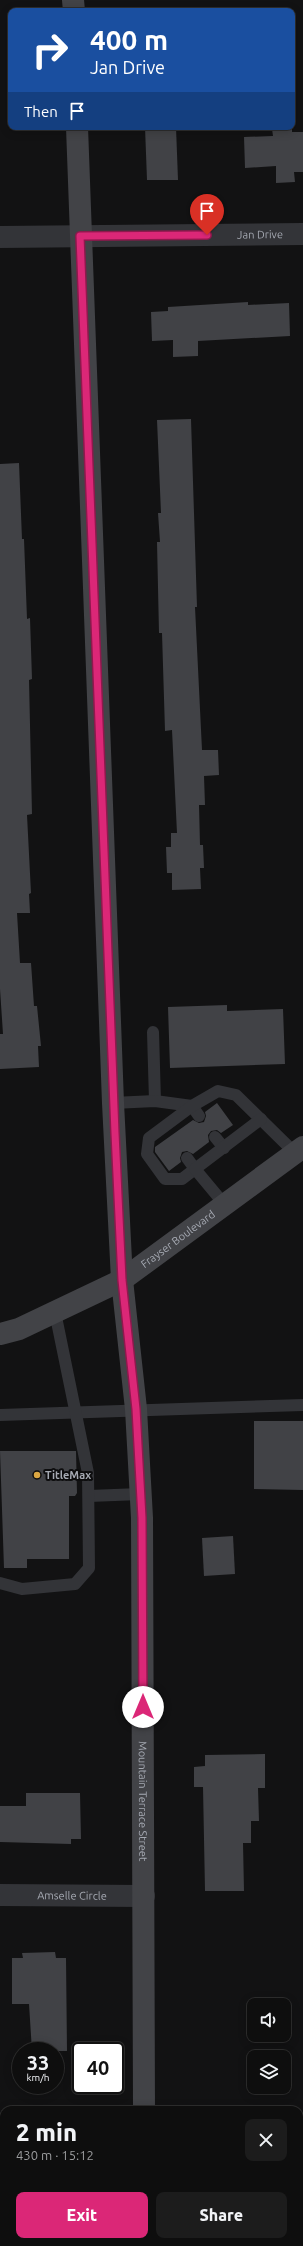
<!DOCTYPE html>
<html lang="en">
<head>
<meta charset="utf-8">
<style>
  body { margin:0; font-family:Ubuntu,sans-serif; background:#1c1c1c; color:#f1f3f6; height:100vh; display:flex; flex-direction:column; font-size:15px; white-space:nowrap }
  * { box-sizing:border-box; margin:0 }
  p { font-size:13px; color:#9b9c9e }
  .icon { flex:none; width:22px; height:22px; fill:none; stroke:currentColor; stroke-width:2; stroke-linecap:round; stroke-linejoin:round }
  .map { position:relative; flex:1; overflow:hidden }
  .details { position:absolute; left:0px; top:2106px; width:303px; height:140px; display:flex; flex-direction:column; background:#0e0e0e; border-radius:12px 12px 0 0; box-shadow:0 2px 10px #0003,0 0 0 1px #2e2e2e }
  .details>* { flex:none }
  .banner { position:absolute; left:8px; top:8px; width:287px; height:122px; border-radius:8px; box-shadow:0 2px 10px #0003,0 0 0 1px #2e2e2e; background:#1a4fa0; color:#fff; overflow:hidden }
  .tools { position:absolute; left:247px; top:1998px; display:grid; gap:8px }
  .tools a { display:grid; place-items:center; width:44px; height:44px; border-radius:8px; background:#0e0e0e; box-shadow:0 2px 10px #0003,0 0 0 1px #2e2e2e; font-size:20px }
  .speed { position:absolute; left:12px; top:2042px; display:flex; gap:8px; font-size:20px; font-weight:700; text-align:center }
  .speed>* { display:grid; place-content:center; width:52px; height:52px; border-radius:50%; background:#0e0e0e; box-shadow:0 2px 10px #0003,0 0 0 1px #2e2e2e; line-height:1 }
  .speed small { font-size:10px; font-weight:400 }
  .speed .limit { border:2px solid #111; border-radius:6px; background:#fff; color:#111 }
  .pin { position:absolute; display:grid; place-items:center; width:34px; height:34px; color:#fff; margin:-41px -17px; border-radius:50% 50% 50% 0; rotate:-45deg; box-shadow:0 0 4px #0007 }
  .pin .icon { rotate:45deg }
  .me { position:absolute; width:44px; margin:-22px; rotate:0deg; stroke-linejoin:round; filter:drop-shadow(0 0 3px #0008) }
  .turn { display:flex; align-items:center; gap:14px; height:84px; padding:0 16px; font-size:18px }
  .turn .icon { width:52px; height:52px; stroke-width:2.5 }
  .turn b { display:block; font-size:28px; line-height:34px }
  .then { display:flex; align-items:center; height:38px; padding:0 16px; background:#0003; gap:8px; font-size:15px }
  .round { display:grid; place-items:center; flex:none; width:42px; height:42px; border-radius:8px; background:#1c1c1c }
  .headline { display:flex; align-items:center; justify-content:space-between; height:68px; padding:0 16px }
  h1 { font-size:24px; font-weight:800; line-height:30px }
  .cta { display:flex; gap:8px; margin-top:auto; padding:8px 16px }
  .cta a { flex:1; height:46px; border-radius:8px; background:#db2777; color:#fff; font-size:16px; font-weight:800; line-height:46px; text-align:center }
  .cta a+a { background:#1c1c1c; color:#f1f3f6 }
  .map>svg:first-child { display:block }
  .building { fill:#414246 }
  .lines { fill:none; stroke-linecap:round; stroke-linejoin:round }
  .lane { stroke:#333438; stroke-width:12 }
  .street { stroke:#333438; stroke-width:22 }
  .secondary { stroke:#424347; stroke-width:22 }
  .route-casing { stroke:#8e194d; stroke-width:10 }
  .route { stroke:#db2777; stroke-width:7 }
  .poi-dot { fill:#dba642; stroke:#0d0d0e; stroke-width:1.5 }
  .labels { text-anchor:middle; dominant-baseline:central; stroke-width:4; stroke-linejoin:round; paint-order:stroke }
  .street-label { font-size:11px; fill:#a5a9b2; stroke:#0d0d0e }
  .poi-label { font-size:11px; font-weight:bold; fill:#a5a9b2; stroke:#0d0d0e; text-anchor:start }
</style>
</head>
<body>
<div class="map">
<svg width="303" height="2246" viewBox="0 0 303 2246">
  <rect width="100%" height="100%" fill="#121213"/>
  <g class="building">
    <polygon points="145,127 176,127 178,180 147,180"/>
    <polygon points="292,128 292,132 303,132 303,172 294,172 295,182 276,183 276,166 245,168 244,137 273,136 272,129"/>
    <polygon points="248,302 248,305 289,303 290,336 198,341 198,356 173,357 173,340 152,341 151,312 168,311 168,307"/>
    <polygon points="191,419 197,607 195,607 202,750 218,750 219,775 204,776 205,805 199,805 200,845 203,845 204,868 200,868 201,889 172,890 172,873 167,873 166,847 171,847 171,833 177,833 172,730 165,731 162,633 159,633 157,542 160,542 158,513 161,513 157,420"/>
    <polygon points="19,463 22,539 24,539 27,619 30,618 32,679 29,680 32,814 27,815 31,893 29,894 30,913 17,913 20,963 31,963 34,1006 37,1006 41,1046 38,1046 39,1067 0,1069 0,1034 3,1034 0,989 0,464"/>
    <polygon points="227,1005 227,1011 283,1009 285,1064 170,1068 168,1007"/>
    <polygon points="217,1103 233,1125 221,1133 217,1130 211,1131 208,1135 209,1142 193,1154 187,1151 182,1152 180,1158 181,1162 169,1171 155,1152 155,1147 193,1120 199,1123 204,1122 206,1116 205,1112"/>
    <polygon points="254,1421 303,1421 303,1490 254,1489"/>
    <polygon points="0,1451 76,1451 77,1493 75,1496 69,1496 69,1559 27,1559 27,1568 4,1568"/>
    <polygon points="233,1536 235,1574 204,1576 202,1538"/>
    <polygon points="265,1754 265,1788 258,1788 259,1821 251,1821 251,1843 243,1843 244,1891 205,1891 203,1787 194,1787 194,1767 205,1766 205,1755"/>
    <polygon points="26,1793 80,1793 81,1839 71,1839 71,1844 0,1842 0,1806 26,1806"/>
    <polygon points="55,1952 56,1958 66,1958 67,2051 32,2051 29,2004 12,2004 12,1958 23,1958 22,1953"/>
  </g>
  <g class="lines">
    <g class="lane">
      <polyline points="153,1032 155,1101"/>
      <polyline points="113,1103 155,1101 192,1106 199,1116"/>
      <polyline points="215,1137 224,1148"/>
      <polyline points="187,1158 195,1169 182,1179 165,1179 147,1154 149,1138 192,1106 218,1091 236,1095 295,1153"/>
      <polyline points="225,1205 195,1169 261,1119"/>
      <polyline points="0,1415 303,1405"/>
      <polyline points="89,1496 140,1494"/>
      <polyline points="0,1583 22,1589 75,1584 89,1568 88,1473 55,1312"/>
    </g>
    <g class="street">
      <path id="s1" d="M0,237L303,234"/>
      <path id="s2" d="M0,1895L144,1896"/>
    </g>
    <g class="secondary">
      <polyline points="73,0 74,11"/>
      <path id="s3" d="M77,127L113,1103L122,1280L136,1409L142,1518L144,2110"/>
      <path id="s4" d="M0,1334L19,1329L122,1280L303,1147"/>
      <polyline points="144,2246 144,2242"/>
    </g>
  </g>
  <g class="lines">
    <g class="route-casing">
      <polyline id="route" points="143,1707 142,1518 136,1409 122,1280 115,1133 80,236 207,235"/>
    </g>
    <use href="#route" class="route"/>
  </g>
  <circle class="poi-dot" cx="37" cy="1475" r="4"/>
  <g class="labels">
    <g class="street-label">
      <text stroke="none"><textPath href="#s1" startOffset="260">Jan Drive</textPath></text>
      <text stroke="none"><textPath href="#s4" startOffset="203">Frayser Boulevard</textPath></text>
      <text stroke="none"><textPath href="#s3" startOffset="1676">Mountain Terrace Street</textPath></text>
      <text stroke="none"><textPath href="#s2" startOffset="72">Amselle Circle</textPath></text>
    </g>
    <g class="poi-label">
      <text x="45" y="1475">TitleMax</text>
    </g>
  </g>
</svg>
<div class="tools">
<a><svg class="icon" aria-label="sound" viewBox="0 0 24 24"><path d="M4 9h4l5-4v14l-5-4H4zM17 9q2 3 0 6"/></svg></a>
<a><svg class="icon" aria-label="layers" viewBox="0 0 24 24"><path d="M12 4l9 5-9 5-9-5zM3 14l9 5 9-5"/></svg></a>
</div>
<div class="speed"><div>33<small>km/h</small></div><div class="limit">40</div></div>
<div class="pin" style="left:207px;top:235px;background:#d93025"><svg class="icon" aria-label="arrive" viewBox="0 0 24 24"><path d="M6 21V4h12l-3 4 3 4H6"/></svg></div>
<svg class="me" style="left:143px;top:1707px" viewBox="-20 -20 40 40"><circle r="19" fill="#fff"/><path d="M0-13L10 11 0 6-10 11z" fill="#db2777"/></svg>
<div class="banner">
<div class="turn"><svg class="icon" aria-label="right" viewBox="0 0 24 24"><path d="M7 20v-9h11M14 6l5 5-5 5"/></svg><div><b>400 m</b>Jan Drive</div></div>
<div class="then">Then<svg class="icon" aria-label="arrive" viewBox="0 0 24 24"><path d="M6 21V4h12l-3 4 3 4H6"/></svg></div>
</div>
<section class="details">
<div class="headline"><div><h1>2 min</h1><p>430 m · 15:12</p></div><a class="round"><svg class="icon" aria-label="close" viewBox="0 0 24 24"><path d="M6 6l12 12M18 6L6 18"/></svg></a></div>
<div class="cta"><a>Exit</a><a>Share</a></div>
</section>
</div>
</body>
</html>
